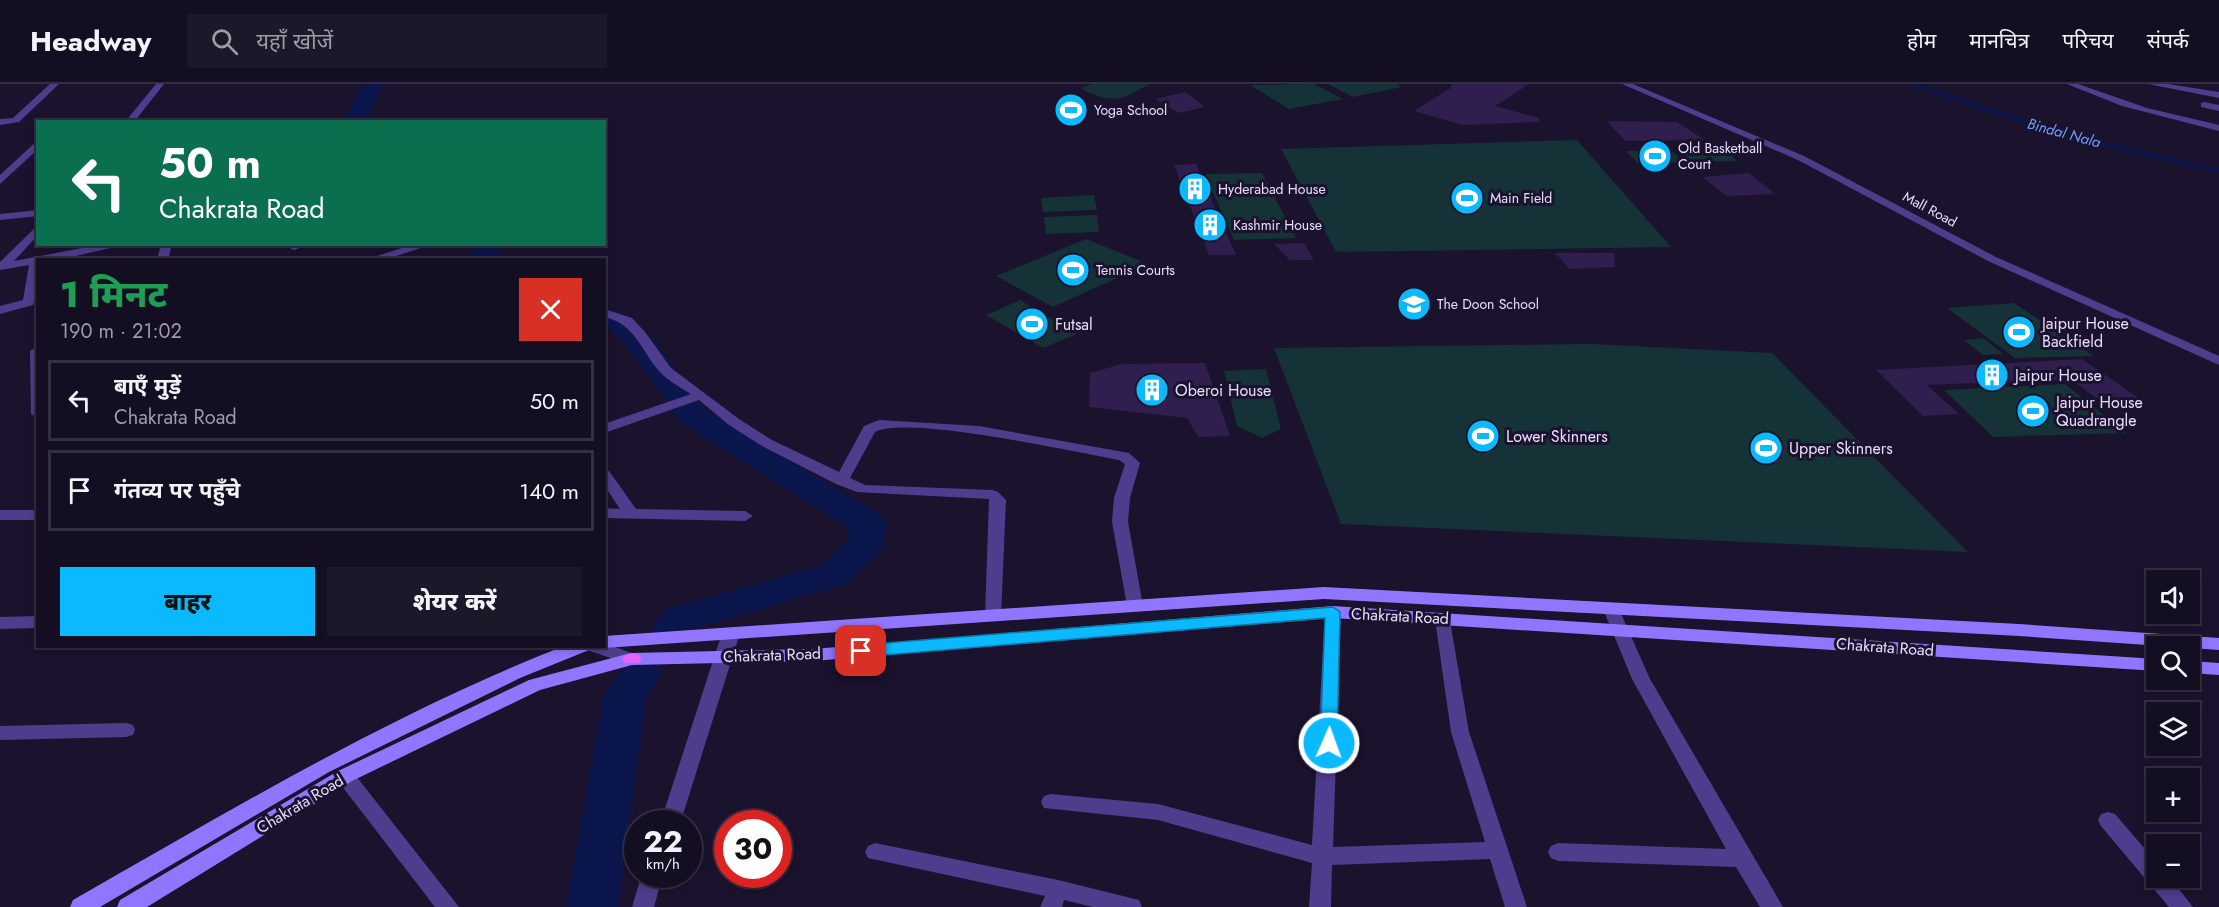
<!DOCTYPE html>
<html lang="hi">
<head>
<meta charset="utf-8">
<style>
  body { margin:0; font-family:Jost,"Noto Sans Devanagari",sans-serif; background:#1d172a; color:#f1f3f6; height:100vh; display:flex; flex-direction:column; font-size:22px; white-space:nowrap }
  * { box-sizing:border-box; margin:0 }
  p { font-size:20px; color:#9d9ca5 }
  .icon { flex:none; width:33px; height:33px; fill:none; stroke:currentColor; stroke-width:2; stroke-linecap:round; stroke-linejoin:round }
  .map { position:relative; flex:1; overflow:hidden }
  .details { position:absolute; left:36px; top:174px; width:570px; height:390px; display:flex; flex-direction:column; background:#140e22; border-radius:0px; box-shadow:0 3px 9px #0003,0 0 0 2px #332e40 }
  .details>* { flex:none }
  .hud { position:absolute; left:36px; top:36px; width:570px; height:126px; border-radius:0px; box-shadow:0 3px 9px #0003,0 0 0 2px #332e40; background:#0b6e4f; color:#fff; overflow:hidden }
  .tools { position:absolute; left:2146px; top:486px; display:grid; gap:12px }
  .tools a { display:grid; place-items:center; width:54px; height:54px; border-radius:0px; background:#140e22; box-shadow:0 3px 9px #0003,0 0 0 2px #332e40; font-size:30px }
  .speed { position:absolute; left:624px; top:726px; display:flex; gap:12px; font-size:30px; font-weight:700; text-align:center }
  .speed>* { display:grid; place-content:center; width:78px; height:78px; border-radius:50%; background:#140e22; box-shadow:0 3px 9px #0003,0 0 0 2px #332e40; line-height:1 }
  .speed small { font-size:15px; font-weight:400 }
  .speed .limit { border:9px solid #d22; background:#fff; color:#111 }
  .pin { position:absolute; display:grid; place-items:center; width:51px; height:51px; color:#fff; margin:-26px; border-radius:12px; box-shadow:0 3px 9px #0006 }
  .me { position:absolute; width:66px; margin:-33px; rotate:2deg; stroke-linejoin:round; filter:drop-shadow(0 0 4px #0008) }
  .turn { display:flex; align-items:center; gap:21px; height:126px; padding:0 24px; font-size:27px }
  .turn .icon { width:78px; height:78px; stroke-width:2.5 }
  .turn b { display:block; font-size:42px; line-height:51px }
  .round { display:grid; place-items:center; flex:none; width:63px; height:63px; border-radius:0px; background:#1d172a }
  .overview { display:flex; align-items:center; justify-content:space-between; height:102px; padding:0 24px }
  h1 { font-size:36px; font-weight:800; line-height:45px; color:#1e9e55 }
  .button { display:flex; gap:12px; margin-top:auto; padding:12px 24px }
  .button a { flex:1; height:69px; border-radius:0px; background:#0bbafe; color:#111; font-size:24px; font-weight:800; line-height:69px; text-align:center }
  .button a+a { background:#1d172a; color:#f1f3f6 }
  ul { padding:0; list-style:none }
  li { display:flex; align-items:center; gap:18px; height:81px; margin:0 12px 9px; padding:0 12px; border:3px solid #332e40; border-radius:0px }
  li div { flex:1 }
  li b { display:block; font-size:22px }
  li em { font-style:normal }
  header { display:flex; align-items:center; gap:36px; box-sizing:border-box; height:84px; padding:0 30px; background:#140e22; border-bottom:2px solid #332e40 }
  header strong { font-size:28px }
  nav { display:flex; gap:33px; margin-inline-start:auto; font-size:21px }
  .search { width:420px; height:54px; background:#1d172a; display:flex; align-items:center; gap:15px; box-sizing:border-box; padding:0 21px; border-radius:0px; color:#9d9ca5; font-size:22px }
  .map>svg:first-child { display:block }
  .green { fill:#153237 }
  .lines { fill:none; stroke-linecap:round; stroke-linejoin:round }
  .stream { stroke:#0b174c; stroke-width:4 }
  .river { fill:#0b174c; fill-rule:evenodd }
  .building { fill:#301e4e }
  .minor { fill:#4e3d8c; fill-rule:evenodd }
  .tertiary { fill:#4e3d8c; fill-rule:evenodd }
  .secondary { fill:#9275ff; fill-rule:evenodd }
  .primary { fill:#e165fe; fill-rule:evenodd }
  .route { fill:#0bbafe; stroke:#0779a5; stroke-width:1.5 }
  .labels { text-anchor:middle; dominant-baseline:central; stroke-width:6; stroke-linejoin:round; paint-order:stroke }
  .far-poi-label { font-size:14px; fill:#e8deff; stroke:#1b122d; text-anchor:start }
  .far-street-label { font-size:14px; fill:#e8deff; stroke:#1b122d }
  .far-water-label { font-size:15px; font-style:italic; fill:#6ca0ff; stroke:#1b122d }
  .poi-label { font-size:16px; fill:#e8deff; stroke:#1b122d; text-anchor:start }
  .street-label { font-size:16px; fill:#e8deff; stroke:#1b122d }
</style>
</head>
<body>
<header>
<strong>Headway</strong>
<div class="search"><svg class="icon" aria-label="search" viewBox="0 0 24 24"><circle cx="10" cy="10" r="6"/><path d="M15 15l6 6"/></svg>यहाँ खोजें</div>
<nav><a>होम</a><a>मानचित्र</a><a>परिचय</a><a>संपर्क</a></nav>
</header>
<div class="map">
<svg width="2219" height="823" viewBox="0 0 2219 823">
  <rect width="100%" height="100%" fill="#1b122d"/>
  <g class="green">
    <path d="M1092,0H1149C1119,19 1110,19 1080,4Z"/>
    <polygon points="1314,0 1343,15 1289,25 1250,1"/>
    <polygon points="1328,0 1396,0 1402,3 1353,13"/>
    <polygon points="1577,56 1671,163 1336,168 1281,65"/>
    <polygon points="1725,65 1737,77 1693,78 1680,66"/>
    <polygon points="1671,66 1683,78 1638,79 1626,67"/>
    <polygon points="1262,89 1296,154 1234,156 1205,90"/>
    <polygon points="1094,111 1097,126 1043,128 1041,114"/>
    <polygon points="1097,131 1099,148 1046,150 1044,133"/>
    <polygon points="1086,155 1148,180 1053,223 996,192"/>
    <polygon points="1020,216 1077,250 1043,264 986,231"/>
    <polygon points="2014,219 2094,272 2015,274 1947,224"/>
    <polygon points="1983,254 2003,270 1983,271 1964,256"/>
    <polygon points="1592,260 1772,269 1968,468 1341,440 1274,264"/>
    <polygon points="1266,285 1281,345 1262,354 1237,342 1224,287"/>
    <polygon points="2065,300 2126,349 1993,353 1944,306"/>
  </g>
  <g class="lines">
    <polyline class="stream" points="1913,0 2054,48 2219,87"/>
    <g class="river">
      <polygon points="363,0 383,0 365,38 343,38"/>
      <polygon points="477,160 505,160 493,176 465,176"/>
      <path d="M604,225L628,230L659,263L689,303L694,310L691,315L699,317L705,325L882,432L888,440L883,463L877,472L847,500L694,545C683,558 674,559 657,554L651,544L666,525L819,482L846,458L849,444L681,339L671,324L674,319L667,317L637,275L609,243H604Z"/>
      <polygon points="641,574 656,579 662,590 646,615 618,823 566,823 603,613 626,579"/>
    </g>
  </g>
  <g class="building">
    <polygon points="1451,0 1529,0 1495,22 1539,34 1539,38 1462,41 1414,27 1451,4"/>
    <polygon points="1185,8 1205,23 1179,29 1155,15"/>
    <polygon points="1606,37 1677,38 1705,56 1626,57"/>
    <polygon points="1196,80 1214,122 1236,171 1209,171 1174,81"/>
    <polygon points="1749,89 1775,110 1727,112 1702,93"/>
    <polygon points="1304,159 1314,176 1290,176 1274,160"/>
    <polygon points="1555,169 1614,169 1615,183 1570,185"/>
    <polygon points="2082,275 2146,319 2105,320 2070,295 1927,301 1959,330 1923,332 1876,286"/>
    <polygon points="1205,279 1230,352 1198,353 1187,334 1089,323 1090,289 1122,280"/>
  </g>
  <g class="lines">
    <g class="minor">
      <polygon points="50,0 59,0 19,38 0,41 0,35 13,34"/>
      <polygon points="156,0 164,0 134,38 125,38"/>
      <polygon points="2067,0 2078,0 2147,24 2219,41 2219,47 2122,22"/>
      <polygon points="2204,18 2219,21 2219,27 2201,23 2201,19"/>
      <polygon points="38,56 38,65 0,100 0,91"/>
      <polygon points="38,126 38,132 0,136 0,130"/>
      <polygon points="38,141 38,151 14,177 103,160 128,160 58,176 38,176 38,202 33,221 0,230 0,222 23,216 29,181 0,186 0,178"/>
      <polygon points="161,160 172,160 168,176 157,176"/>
      <polygon points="289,160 301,160 301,163 295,166 291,165"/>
      <polygon points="414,160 433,160 384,176 365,176"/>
      <path d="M604,225L632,234L645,248L671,284L739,335L772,356L839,388L864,342L879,336L979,342L1129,369L1140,379L1130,414L1128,438L1143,522L1141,526H1129L1127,522L1112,438L1114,414L1125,380L1119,376C1075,368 908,331 875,348L850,394L865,401L993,406L998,408L1006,416L1001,532L999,536H987L985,532L989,415L857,408L836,400L762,362L729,341L699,316L604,349V340L691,310C680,303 668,297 660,288C641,267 635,239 604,233Z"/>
      <polygon points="36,263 38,264 38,334 31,330 30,267"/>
      <polygon points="604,386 609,387 636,425 745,427 753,432 745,437 604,434 604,424 620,425 604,401"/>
      <rect x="0" y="426" width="38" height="10"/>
      <polygon points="1611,519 1617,521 1619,525 1650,595 1783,823 1760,823 1736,783 1558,777 1551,774 1548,768 1551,762 1558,759 1726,765 1632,595 1603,525 1605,521"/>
      <polygon points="1333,522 1339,524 1341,528 1333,763 1485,758 1451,648 1435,535 1437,531 1449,531 1469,648 1527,823 1505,823 1490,775 1332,781 1331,823 1309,823 1312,779 1158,736 1044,724 1041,718 1044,712 1051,710 1158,720 1312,761 1325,528 1327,524"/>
      <polygon points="731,543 737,545 740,549 680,740 660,740 722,549 725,545"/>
      <polygon points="126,639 133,641 135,646 133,651 126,653 0,656 0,642"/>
      <polygon points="345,684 352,687 459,823 435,823 338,697 335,692 338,687"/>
      <polygon points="2108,728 2115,730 2157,779 2157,794 2170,794 2193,823 2169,823 2101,742 2098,736 2101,730"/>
      <polygon points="875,759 1058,796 1131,814 1139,816 1142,823 1093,823 1064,816 1062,823 1040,823 1045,812 868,774 865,768 868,762"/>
      <polygon points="642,790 663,790 654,823 632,823"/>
    </g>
    <g class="tertiary">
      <polygon points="1622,0 1633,0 1804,72 1996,173 2219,272 2219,281 1988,177 1798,76"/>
      <polygon points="2148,0 2168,0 2219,8 2219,14"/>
      <polygon points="38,532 38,544 0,545 0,533"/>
      <polygon points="604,559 637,571 640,575 637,579 631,581 587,566 585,562 604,562"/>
    </g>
    <g class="secondary">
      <polygon points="1324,503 2019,540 2219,554 2219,566 2019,552 1324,515 604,564 598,562 604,562 604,552"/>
      <polygon points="1333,522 2157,575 2157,587 1333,534 813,577 632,581 540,606 352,697 147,823 117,823 120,816 338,687 529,596 631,569 813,565"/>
      <path d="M564,562H591L589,566L520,594L329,688L100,823H70L73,816C233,725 392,629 564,562Z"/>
      <polygon points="2190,577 2219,579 2219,591 2190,589"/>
    </g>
    <polygon class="primary" points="633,569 639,571 642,575 639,579 625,579 622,575 625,571"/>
  </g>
  <polygon class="route" points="1333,523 1340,528 1337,659 1335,664 1322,664 1320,659 1325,534 861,573 853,567 861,561"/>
  <defs>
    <g id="stadium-disc" transform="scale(1.725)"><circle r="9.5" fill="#0bbafe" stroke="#1b122d"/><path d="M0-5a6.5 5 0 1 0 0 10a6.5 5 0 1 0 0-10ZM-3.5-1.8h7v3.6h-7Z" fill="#fff"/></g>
    <g id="building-disc" transform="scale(1.725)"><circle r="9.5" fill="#0bbafe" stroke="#1b122d"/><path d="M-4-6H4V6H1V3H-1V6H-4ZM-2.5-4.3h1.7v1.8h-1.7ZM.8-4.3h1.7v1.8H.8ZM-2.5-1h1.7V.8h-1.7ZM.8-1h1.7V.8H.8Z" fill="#fff"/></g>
    <g id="school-disc" transform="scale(1.725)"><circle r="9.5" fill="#0bbafe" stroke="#1b122d"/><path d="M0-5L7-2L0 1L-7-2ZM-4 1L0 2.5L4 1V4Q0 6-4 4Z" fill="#fff"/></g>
  </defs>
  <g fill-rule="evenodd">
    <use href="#stadium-disc" x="1071" y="26"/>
    <use href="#stadium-disc" x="1655" y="72"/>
    <use href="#building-disc" x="1195" y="105"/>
    <use href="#stadium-disc" x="1467" y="114"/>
    <use href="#building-disc" x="1210" y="141"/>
    <use href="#stadium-disc" x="1073" y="186"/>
    <use href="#school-disc" x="1414" y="220"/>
    <use href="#stadium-disc" x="1032" y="240"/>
    <use href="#stadium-disc" x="2019" y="248"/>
    <use href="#building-disc" x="1992" y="291"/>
    <use href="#building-disc" x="1152" y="306"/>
    <use href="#stadium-disc" x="2033" y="327"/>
    <use href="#stadium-disc" x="1483" y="352"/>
    <use href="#stadium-disc" x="1766" y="364"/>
  </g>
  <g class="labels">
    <g class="far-poi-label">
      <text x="1094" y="26">Yoga School</text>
      <text x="1678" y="64">Old Basketball<tspan x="1678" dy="16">Court</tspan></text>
      <text x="1218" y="105">Hyderabad House</text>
      <text x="1490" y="114">Main Field</text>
      <text x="1233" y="141">Kashmir House</text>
      <text x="1096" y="186">Tennis Courts</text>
      <text x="1437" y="220">The Doon School</text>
    </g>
    <g class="far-street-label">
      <text transform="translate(1930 125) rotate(28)">Mall Road</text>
    </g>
    <g class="far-water-label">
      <text transform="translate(2064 49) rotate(15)">Bindal Nala</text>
    </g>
    <g class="poi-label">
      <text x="2042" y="239">Jaipur House<tspan x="2042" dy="18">Backfield</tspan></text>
      <text x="1055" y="240">Futsal</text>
      <text x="2015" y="291">Jaipur House</text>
      <text x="1175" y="306">Oberoi House</text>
      <text x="2056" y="318">Jaipur House<tspan x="2056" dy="18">Quadrangle</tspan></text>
      <text x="1506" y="352">Lower Skinners</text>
      <text x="1789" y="364">Upper Skinners</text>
    </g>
    <g class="street-label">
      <text transform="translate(1400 532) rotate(3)">Chakrata Road</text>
      <text transform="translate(1885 563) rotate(4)">Chakrata Road</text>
      <text transform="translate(772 571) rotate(-2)">Chakrata Road</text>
      <text transform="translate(300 720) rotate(-31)">Chakrata Road</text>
    </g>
  </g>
</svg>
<div class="tools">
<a><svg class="icon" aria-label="sound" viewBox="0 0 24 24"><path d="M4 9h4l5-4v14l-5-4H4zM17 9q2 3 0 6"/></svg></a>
<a><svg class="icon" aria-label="search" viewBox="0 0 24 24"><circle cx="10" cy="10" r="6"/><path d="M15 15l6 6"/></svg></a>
<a><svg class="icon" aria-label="layers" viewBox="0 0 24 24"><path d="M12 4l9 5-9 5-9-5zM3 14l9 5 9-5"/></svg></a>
<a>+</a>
<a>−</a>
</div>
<div class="speed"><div>22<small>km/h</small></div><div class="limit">30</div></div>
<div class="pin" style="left:861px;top:567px;background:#d93025"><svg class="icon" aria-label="arrive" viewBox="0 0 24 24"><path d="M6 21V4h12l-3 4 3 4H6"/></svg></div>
<svg class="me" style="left:1329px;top:659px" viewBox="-20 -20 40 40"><circle r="17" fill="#0bbafe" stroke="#fff" stroke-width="3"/><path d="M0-11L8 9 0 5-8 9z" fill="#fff"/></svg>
<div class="hud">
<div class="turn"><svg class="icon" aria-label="left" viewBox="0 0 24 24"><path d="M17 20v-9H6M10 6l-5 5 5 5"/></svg><div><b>50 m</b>Chakrata Road</div></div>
</div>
<section class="details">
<div class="overview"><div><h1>1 मिनट</h1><p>190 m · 21:02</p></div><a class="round" style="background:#d93025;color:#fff"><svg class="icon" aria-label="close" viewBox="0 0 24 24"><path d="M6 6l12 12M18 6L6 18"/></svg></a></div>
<ul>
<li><svg class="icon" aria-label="left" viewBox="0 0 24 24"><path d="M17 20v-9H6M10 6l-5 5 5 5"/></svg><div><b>बाएँ मुड़ें</b><p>Chakrata Road</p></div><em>50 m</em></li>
<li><svg class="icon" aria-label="arrive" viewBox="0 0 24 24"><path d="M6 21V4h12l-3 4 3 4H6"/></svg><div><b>गंतव्य पर पहुँचे</b></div><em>140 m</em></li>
</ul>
<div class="button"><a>बाहर</a><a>शेयर करें</a></div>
</section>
</div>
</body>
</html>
